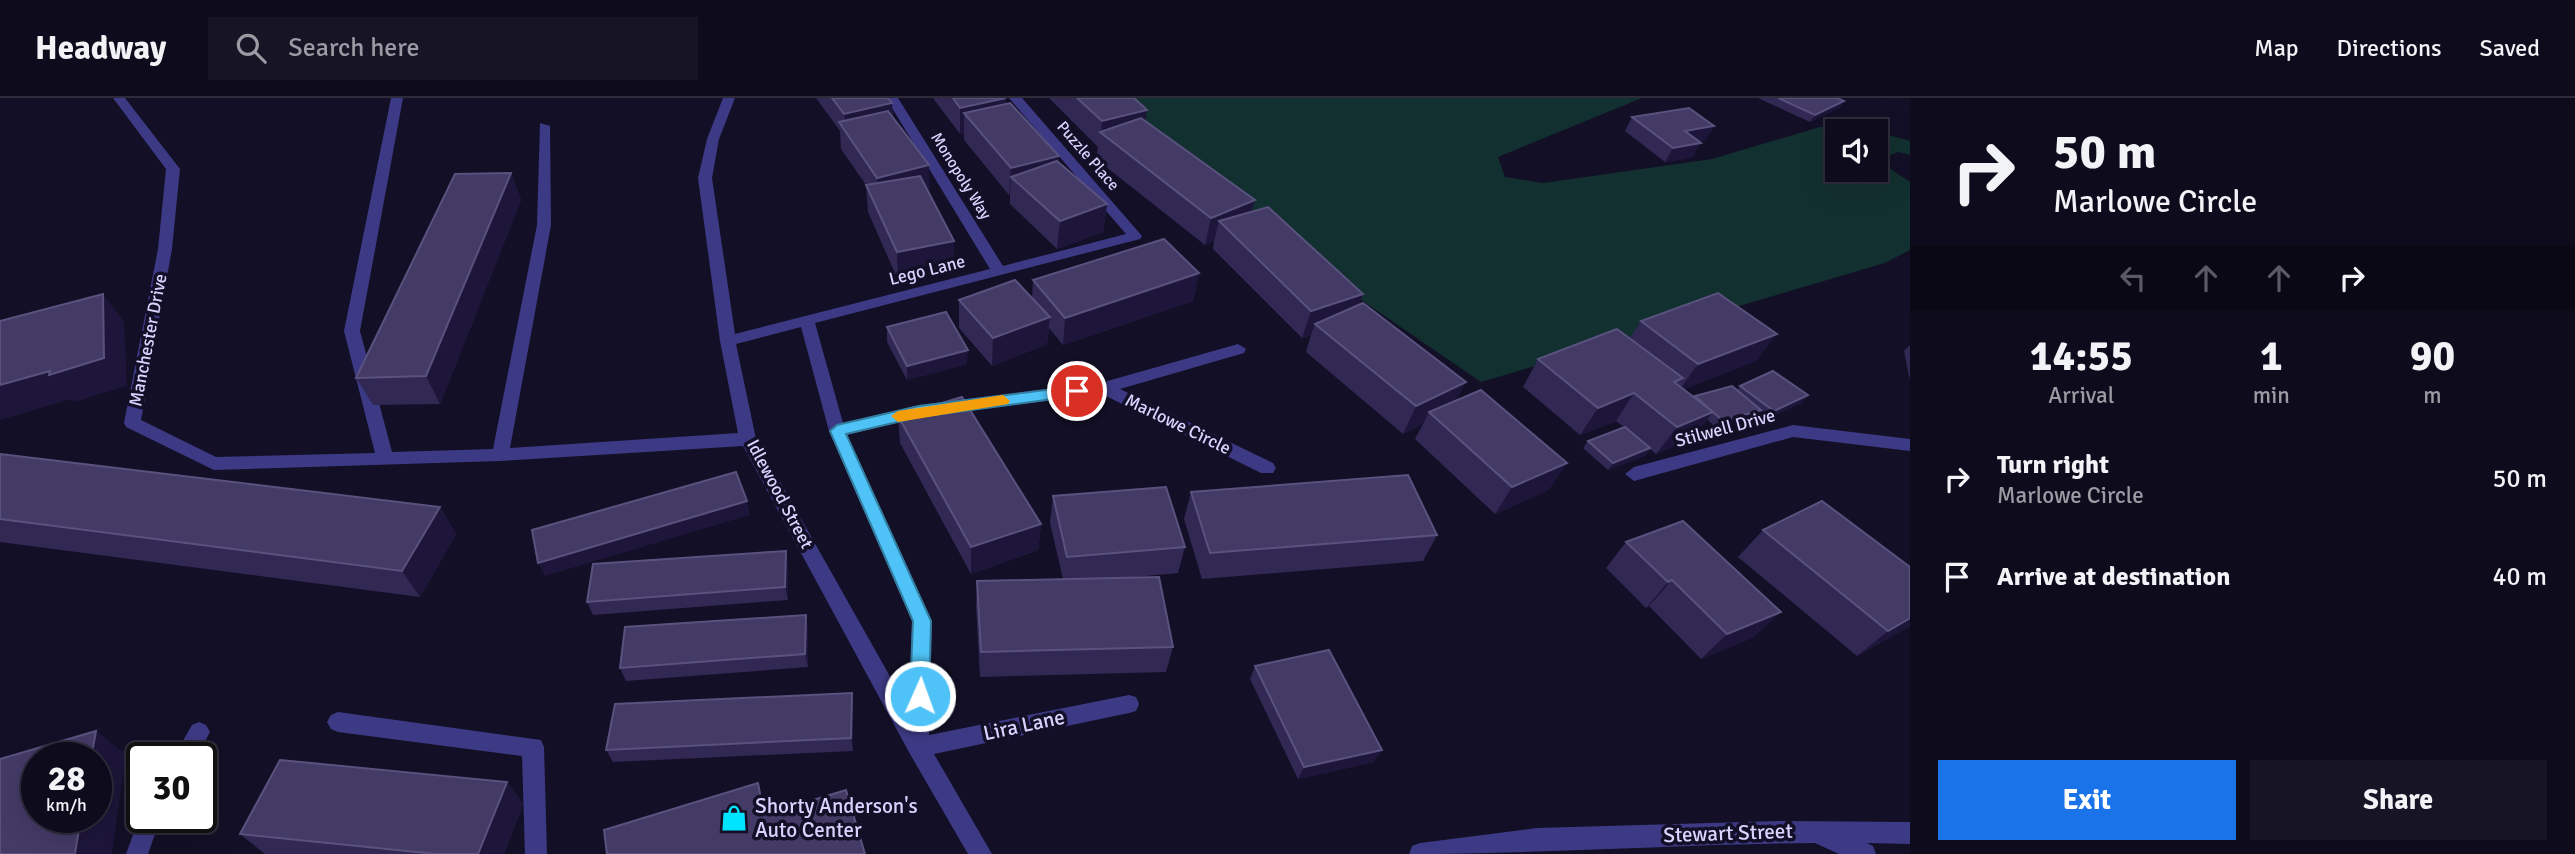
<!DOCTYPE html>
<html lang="en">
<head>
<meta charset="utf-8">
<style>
  body { margin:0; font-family:Signika,sans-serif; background:#171425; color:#f1f3f6; height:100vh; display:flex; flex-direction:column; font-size:26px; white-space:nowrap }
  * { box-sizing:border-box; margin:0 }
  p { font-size:23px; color:#9b9ba3 }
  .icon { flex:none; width:38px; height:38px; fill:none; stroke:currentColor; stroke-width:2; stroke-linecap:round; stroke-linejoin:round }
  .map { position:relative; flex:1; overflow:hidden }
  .drawer { display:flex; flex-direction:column; background:#0e0b1c; width:665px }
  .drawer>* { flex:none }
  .guide { background:#0e0b1c; color:#f1f3f6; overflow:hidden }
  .fabs { position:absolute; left:1825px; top:21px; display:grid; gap:14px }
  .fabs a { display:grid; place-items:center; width:63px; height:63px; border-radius:0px; background:#0e0b1c; box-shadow:0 7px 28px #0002,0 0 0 2px #2e2b3b; font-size:35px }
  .speed { position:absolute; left:21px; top:644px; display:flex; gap:14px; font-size:35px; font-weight:700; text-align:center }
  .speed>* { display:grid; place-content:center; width:91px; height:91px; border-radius:50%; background:#0e0b1c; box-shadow:0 7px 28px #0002,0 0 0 2px #2e2b3b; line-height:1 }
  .speed small { font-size:18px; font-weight:400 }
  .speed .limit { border:4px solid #111; border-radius:10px; background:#fff; color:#111 }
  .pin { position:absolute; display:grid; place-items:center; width:60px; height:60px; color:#fff; margin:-30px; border:4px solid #fff; border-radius:50%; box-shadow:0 2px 7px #0007 }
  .me { position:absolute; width:77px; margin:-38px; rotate:2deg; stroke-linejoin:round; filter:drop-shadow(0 0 5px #0008) }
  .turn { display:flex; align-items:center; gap:24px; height:147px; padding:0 28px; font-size:32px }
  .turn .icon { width:91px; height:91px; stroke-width:2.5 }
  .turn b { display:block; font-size:49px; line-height:60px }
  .lanes { display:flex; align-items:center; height:66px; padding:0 28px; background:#0003; justify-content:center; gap:35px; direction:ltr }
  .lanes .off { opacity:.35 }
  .eta { display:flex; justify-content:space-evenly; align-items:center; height:119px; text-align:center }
  .eta b { font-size:42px; font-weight:700; line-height:49px }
  .button { display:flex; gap:14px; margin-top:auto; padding:14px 28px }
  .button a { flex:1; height:80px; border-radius:0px; background:#1a73e8; color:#fff; font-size:28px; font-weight:700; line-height:80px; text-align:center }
  .button a+a { background:#171425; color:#f1f3f6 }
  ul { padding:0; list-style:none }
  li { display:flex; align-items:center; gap:21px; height:98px; padding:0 28px }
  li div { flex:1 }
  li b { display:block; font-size:26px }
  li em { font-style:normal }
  header { display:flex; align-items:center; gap:42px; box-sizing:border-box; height:98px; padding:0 35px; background:#0e0b1c; border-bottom:2px solid #2e2b3b }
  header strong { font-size:33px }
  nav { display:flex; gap:38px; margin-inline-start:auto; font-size:24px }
  .search { width:490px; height:63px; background:#171425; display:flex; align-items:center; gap:18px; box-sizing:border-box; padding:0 24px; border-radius:0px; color:#9b9ba3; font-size:26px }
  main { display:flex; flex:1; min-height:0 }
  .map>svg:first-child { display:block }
  .green { fill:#12302f; fill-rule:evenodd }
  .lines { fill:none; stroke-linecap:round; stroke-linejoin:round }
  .minor { fill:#3d3a85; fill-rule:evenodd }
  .wall { fill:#312854 }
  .shaded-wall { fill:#1d163a }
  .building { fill:#433a66; stroke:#5a527e; stroke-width:2 }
  .route { fill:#4fc3f7; stroke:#337fa1; stroke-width:2 }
  .slow { fill:#f59e0b }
  .labels { text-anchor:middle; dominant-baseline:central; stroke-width:7; stroke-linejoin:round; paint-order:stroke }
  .far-street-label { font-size:16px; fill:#d9d4ff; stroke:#130f26 }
  .street-label { font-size:18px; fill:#d9d4ff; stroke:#130f26 }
  .near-street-label { font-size:21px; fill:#d9d4ff; stroke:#130f26 }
  .near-poi-label { font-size:21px; fill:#d9d4ff; stroke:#130f26; text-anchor:start }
</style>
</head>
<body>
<header>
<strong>Headway</strong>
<div class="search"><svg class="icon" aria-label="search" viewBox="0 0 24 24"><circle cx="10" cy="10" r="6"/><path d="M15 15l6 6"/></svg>Search here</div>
<nav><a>Map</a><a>Directions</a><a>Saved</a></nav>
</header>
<main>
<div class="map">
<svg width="1910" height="756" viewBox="0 0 1910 756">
  <rect width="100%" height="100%" fill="#130f26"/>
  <path class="green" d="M1120,0H1642L1498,59L1505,79L1543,85L1712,61L1820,29H1861L1910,43V57L1898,54L1877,62L1910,84V152L1885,165L1481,284L1227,110ZM1838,33H1876V72H1838Z"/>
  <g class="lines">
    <g class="minor">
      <path d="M113,0H125L180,71L172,151L141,322L216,359L375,355L344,233L391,0H403L360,233L392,354L493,351L537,127L540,25L550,28L551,127L510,350L738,335L720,243L698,80L707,41L723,0H735L719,41L712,80L735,236L990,171L886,0H898L1003,168L1126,136L1009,0H1022L1142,138L1140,141L815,225L843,325L919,307L1104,284L1238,246L1246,251L1244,255L1120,291L1273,365L1276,370L1273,375H1261L1102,296L919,319L847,337L932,523L929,637L1129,597L1136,599L1139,606L1136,613L1129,615L934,656L992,756H968L910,656L743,348L500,363L214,372L126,329L124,325L158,151L166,71ZM801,229L829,333L912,523L909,612L756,341L736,246Z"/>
      <polygon points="1793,327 1910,341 1910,353 1793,339 1634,383 1625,376 1634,369"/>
      <polygon points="338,614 541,642 544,649 547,756 525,756 522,658 338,634 331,631 327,624 331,617"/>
      <polygon points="199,624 206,627 210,634 196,660 173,660 192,627"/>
      <polygon points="142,712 142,719 161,719 148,756 126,756"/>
      <path d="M1782,723L1910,724V746L1867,745L1873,748L1876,756H1839L1815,745C1679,746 1544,756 1409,756L1412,748L1420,745L1537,730Z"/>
    </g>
  </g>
  <g class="wall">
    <polygon points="816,0 888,0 892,5 893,19 930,94 929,94 954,143 954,171 898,182 868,114 866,87 841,51 840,33"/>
    <polygon points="933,0 1006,0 1006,6 1059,58 1058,65 1107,106 1103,134 1057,151 1010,106 1010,97 1009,97 964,42 964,35 960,36"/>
    <polygon points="1049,0 1134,0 1146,23 1255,102 1252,114 1359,207 1549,392 1495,416 1415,341 1423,326 1403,336 1306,254 1311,237 1302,240 1213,151 1214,143 1205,147 1096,61 1098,49"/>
    <polygon points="1758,0 1837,0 1844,3 1839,10 1810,24"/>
    <polygon points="1632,19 1714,28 1705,42 1698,43 1693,59 1665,64 1625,33"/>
    <polygon points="511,75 521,102 440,306 373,307 356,280"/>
    <polygon points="1199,175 1193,203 1063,247 1049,230 1047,246 992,268 959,230 959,202 1032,200 1033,182"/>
    <polygon points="1641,223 1756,263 1684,291 1694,299 1695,298 1737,292 1740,288 1802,305 1768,320 1760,314 1755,320 1717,331 1707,321 1692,341 1656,356 1650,351 1645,358 1608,372 1583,350 1588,343 1624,329 1616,323 1580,337 1523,289 1538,261 1630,240"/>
    <polygon points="887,229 967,266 907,282 887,244"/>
    <polygon points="1910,247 1910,283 1904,253"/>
    <polygon points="898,318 1041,426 1038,452 971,476 900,345"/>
    <polygon points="0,356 440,409 456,436 420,499 0,444"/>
    <polygon points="1191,394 1437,437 1423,463 1202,481 1184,421"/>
    <polygon points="1053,398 1185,449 1178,475 1123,480 1173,549 1166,574 980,579 976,509 977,483 1063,481 1050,425"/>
    <polygon points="1763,432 1910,528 1857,558 1738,459"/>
    <polygon points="1626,444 1754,539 1701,561 1649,508 1646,510 1606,470"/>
    <polygon points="788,466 788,502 593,517 587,504"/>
    <polygon points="808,530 808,569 626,583 620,570"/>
    <polygon points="1255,568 1374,664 1298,681 1250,581"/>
    <polygon points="852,595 853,608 853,653 613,664 606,652"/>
    <polygon points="507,684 523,706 504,756 265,756 240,736"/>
  </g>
  <g class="shaded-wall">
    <polygon points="1006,0 1005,26 964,15 964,35 960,36 960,10"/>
    <polygon points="1844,3 1839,10 1810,24 1815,17"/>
    <polygon points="892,5 893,31 846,34 844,16"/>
    <polygon points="1147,12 1143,38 1101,35 1102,23"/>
    <polygon points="1714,28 1705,42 1676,47 1685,33"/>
    <polygon points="1701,45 1693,59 1665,64 1673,50"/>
    <polygon points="1059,58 1057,85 1011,79 1010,97 1009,97 1011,70"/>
    <polygon points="929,67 930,94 879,107 877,80"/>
    <polygon points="511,75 521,102 440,306 426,278"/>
    <polygon points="1255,102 1248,129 1219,123 1214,143 1205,147 1211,120"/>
    <polygon points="1107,106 1103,134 1057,151 1060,123"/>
    <polygon points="954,143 954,171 898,182 897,154"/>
    <polygon points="1199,175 1193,203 1063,247 1065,220"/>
    <polygon points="103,196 124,224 127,288 74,304 71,301 0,322 0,287"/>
    <polygon points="1363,196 1353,223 1315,226 1311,237 1302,240 1311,213"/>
    <polygon points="1050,219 1047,246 992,268 993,240"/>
    <polygon points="1777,236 1756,263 1678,294 1698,266"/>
    <polygon points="968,252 967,266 907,282 907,268"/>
    <polygon points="1466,284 1452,311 1429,314 1423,326 1403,336 1416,308"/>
    <polygon points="1634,295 1616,323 1580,337 1598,310"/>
    <polygon points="1808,297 1802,305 1768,320 1774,313"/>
    <polygon points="1761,312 1755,320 1717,331 1723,323"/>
    <polygon points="1713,314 1692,341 1656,356 1677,329"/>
    <polygon points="1650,350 1645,358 1608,372 1613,365"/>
    <polygon points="1567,365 1549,392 1495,416 1512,389"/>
    <polygon points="747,403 750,417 545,478 538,465"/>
    <polygon points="440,409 456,436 420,499 402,473"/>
    <polygon points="1041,426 1038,452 971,476 971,449"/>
    <polygon points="786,453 788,466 788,502 785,489"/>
    <polygon points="1672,482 1649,508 1646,510 1668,484"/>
    <polygon points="1781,514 1754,539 1701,561 1727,536"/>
    <polygon points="806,517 808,530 808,569 805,556"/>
    <polygon points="1910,520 1910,528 1857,558 1888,533"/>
    <polygon points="852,595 853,608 853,653 851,640"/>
    <polygon points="96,633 126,656 112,756 75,756 81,719 96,719 96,660 91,660"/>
    <polygon points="1382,652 1374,664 1298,681 1304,669"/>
    <polygon points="507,684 523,706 504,756 478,756"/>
    <polygon points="758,685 763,701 769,732 764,717"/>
  </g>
  <g class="building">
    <polygon points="832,0 888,0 892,5 844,16"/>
    <polygon points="953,0 1006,0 960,10"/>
    <polygon points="1077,0 1134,0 1147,12 1102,23"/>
    <polygon points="1778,0 1837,0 1844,3 1815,17"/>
    <polygon points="1010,5 1059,58 1011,70 964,15"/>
    <polygon points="1689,10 1714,28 1685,33 1701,45 1673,50 1632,19"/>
    <polygon points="888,13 929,67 877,80 839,24"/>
    <polygon points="1141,20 1255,102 1211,120 1100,34"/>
    <polygon points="1057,63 1107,106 1060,123 1011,79"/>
    <polygon points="511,75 426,278 356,280 455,76"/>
    <polygon points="920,78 954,143 897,154 866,87"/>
    <polygon points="1268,109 1363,196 1311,213 1219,123"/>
    <polygon points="1164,141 1199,175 1065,220 1033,182"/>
    <polygon points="1015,182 1050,219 993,240 959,202"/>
    <polygon points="1718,195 1777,236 1698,266 1641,223"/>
    <polygon points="103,196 104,260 49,277 50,273 0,287 0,223"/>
    <polygon points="1363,205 1466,284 1416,308 1315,226"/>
    <polygon points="946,214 968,252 907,268 887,229"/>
    <polygon points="1617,231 1683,280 1674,284 1713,314 1677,329 1634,295 1598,310 1538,261"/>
    <polygon points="1773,273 1808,297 1774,313 1740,288"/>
    <polygon points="1732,288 1761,312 1723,323 1695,298"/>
    <polygon points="1481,292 1567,365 1512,389 1429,314"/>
    <polygon points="962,299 1041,426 971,449 898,318"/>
    <polygon points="1625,329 1650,350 1613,365 1588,343"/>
    <polygon points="0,356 440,409 402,473 0,421"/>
    <polygon points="736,374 747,403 538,465 532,432"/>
    <polygon points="1408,377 1437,437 1210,455 1191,394"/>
    <polygon points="1166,389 1185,449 1067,459 1053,398"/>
    <polygon points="1822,403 1910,469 1910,520 1888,533 1763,432"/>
    <polygon points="1683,423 1781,514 1727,536 1672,482 1668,484 1626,444"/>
    <polygon points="786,453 785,489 587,504 593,466"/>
    <polygon points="1159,479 1173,549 981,554 977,483"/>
    <polygon points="806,517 805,556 620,570 625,529"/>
    <polygon points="1329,552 1382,652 1304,669 1255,568"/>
    <polygon points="852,595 851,640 606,652 615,606"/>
    <polygon points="96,633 91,660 37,660 37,719 81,719 75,756 0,756 0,661"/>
    <polygon points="280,662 507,684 478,756 436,756 240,736"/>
    <polygon points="758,685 764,717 846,692 865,756 607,756 604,732"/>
  </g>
  <polygon class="route" points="1077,288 1085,293 1083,297 919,319 846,336 931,523 929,598 926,604 920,607 913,604 910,598 913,523 830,333 837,327 919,308"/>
  <polygon class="slow" points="1003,297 1010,303 1008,306 898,324 891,318 898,313"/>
  <defs>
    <g id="shop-bare" transform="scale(2.1)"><path d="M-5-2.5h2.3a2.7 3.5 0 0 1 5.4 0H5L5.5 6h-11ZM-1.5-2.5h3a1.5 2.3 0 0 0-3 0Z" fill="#00e5ff" stroke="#130f26" stroke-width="2.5" paint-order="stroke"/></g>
  </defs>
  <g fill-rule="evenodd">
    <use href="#shop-bare" x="734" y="720"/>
  </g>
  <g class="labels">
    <g class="far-street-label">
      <text transform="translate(1088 58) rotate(49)">Puzzle Place</text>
      <text transform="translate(961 78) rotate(58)">Monopoly Way</text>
    </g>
    <g class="street-label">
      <text transform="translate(927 172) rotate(-14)">Lego Lane</text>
      <text transform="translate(148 242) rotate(-79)">Manchester Drive</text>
      <text transform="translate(1178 326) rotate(26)">Marlowe Circle</text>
      <text transform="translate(1725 330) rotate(-15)">Stilwell Drive</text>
      <text transform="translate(780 396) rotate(62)">Idlewood Street</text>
    </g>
    <g class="near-street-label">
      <text transform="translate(1024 627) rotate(-12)">Lira Lane</text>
      <text transform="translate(1728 735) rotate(-2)">Stewart Street</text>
    </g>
    <g class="near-poi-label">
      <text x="755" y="708">Shorty Anderson's<tspan x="755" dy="24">Auto Center</tspan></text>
    </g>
  </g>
</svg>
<div class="fabs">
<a><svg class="icon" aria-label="sound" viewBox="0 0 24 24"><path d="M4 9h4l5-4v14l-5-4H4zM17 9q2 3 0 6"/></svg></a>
</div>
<div class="speed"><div>28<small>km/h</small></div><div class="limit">30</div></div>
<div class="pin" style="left:1077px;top:293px;background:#d93025"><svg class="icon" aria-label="arrive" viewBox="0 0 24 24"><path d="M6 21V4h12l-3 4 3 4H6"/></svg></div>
<svg class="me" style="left:920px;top:598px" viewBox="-20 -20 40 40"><circle r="17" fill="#4fc3f7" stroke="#fff" stroke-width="3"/><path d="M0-11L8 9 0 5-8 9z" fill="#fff"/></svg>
</div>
<section class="drawer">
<div class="guide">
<div class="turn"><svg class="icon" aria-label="right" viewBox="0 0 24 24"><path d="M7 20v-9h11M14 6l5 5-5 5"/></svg><div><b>50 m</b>Marlowe Circle</div></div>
<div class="lanes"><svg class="icon off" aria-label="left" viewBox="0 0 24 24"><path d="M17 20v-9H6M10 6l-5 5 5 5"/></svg><svg class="icon off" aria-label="ahead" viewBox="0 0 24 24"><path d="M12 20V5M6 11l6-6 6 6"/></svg><svg class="icon off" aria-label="ahead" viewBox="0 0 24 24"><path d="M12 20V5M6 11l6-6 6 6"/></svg><svg class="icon" aria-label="right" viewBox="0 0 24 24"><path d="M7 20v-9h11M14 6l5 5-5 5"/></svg></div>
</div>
<div class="eta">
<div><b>14:55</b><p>Arrival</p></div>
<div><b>1</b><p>min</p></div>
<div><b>90</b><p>m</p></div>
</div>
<ul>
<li><svg class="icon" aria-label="right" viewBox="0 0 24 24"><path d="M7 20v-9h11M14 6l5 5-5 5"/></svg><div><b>Turn right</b><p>Marlowe Circle</p></div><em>50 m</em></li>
<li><svg class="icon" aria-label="arrive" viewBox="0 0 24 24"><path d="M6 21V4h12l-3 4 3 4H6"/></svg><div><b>Arrive at destination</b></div><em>40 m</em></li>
</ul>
<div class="button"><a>Exit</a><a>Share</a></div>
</section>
</main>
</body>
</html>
